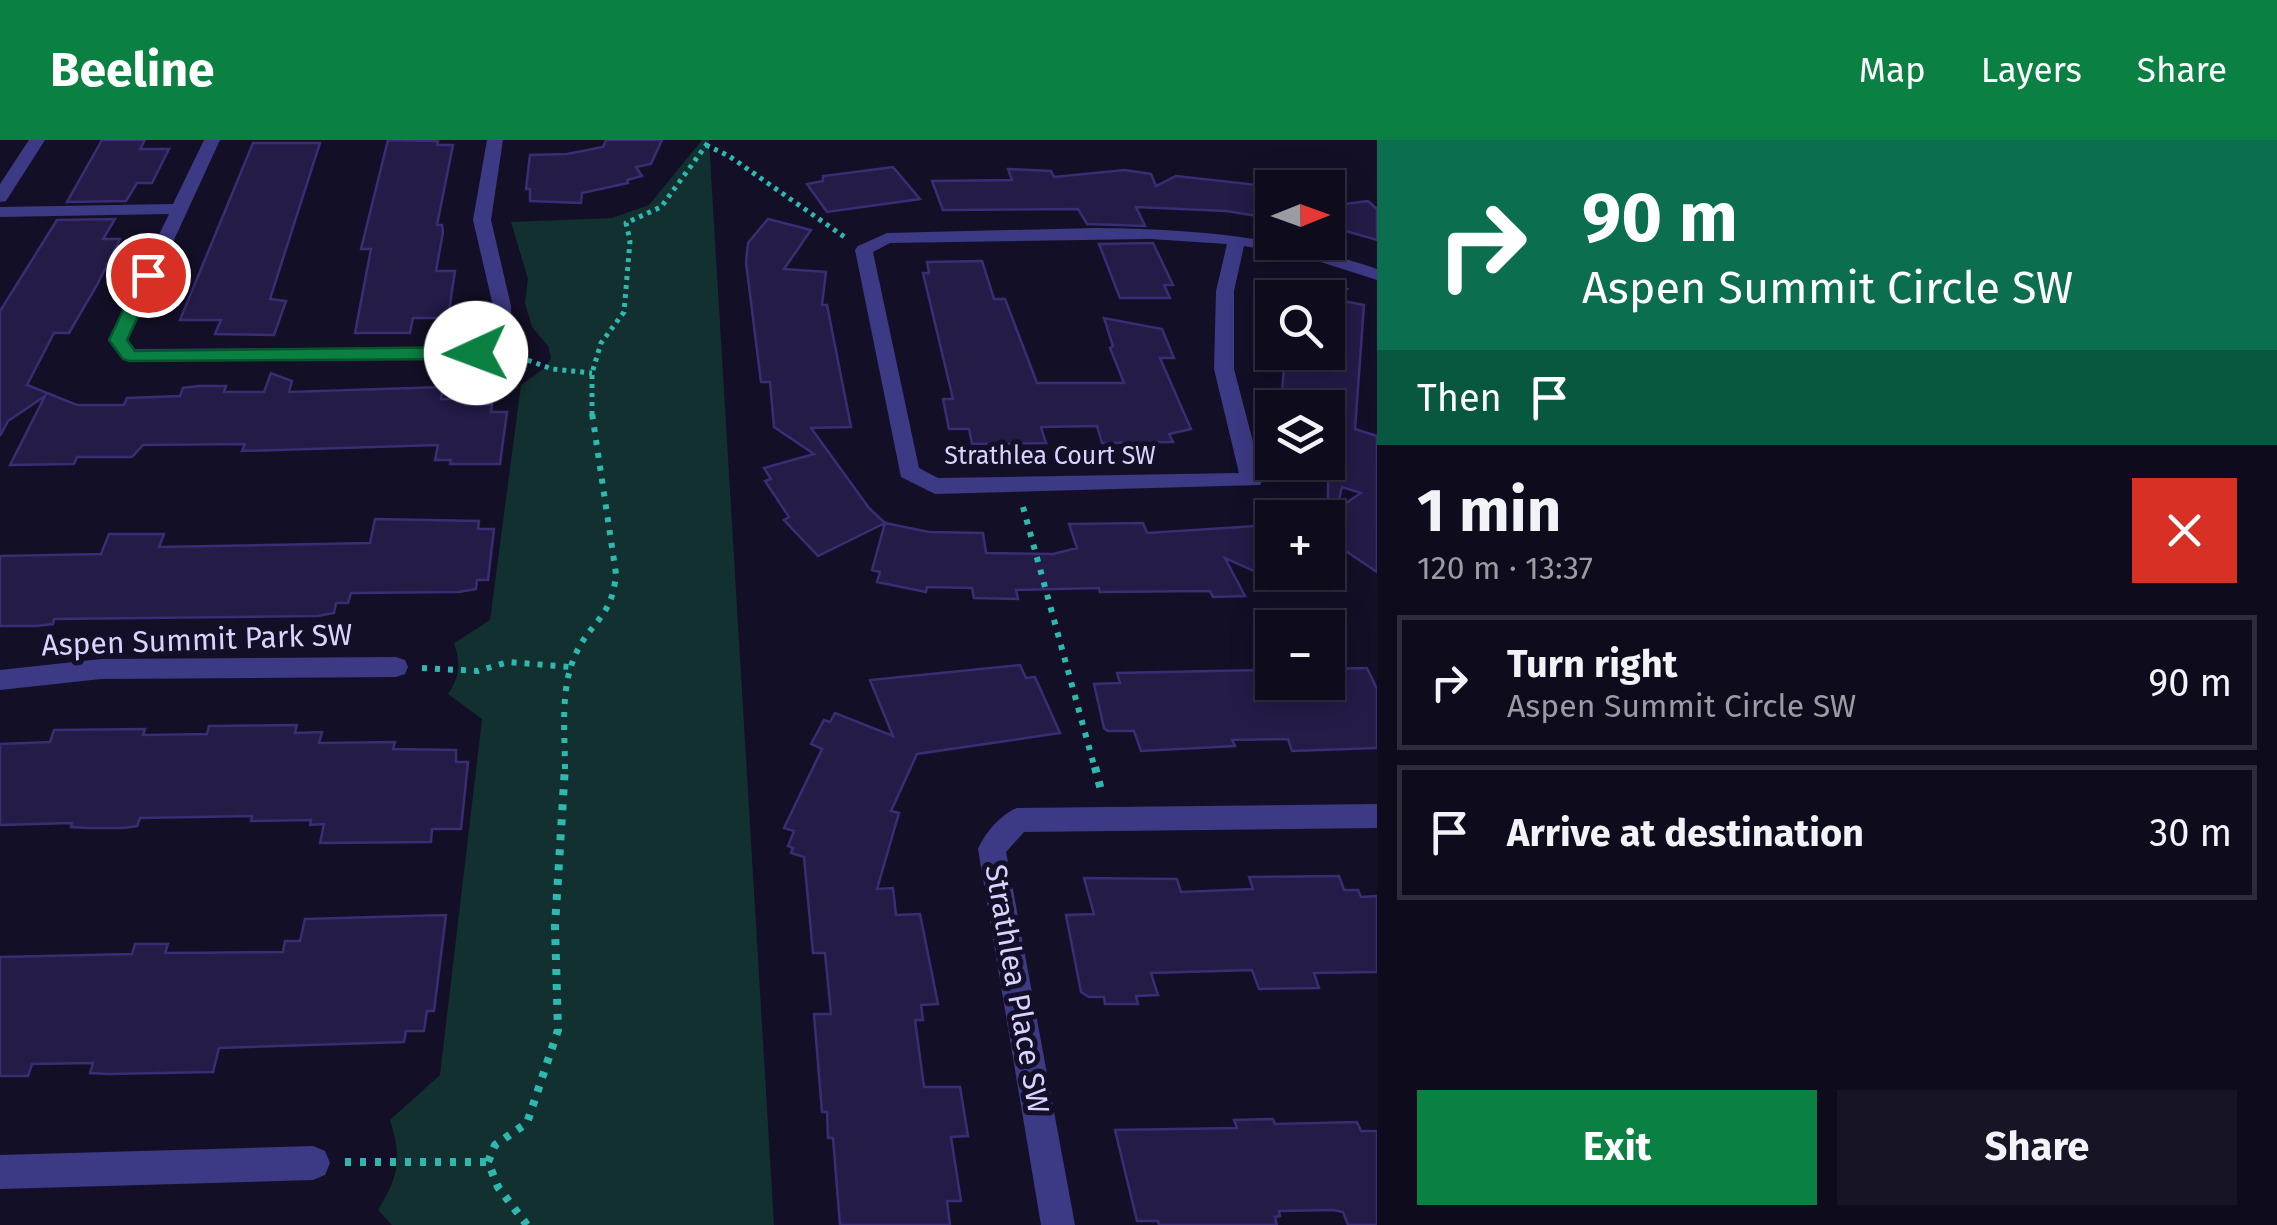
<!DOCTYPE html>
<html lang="en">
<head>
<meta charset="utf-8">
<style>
  body { margin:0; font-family:"Fira Sans",sans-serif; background:#171425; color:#f1f3f6; height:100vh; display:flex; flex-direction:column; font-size:38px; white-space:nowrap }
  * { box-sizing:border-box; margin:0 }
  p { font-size:32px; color:#9b9ba3 }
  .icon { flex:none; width:55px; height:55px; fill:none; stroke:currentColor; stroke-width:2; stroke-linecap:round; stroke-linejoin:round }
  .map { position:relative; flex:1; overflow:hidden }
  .side { display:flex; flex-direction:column; background:#0e0b1c; width:900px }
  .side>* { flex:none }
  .top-card { background:#0b6e4f; color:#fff; overflow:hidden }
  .needle { width:65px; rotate:89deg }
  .controls { position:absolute; left:1255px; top:30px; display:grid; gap:20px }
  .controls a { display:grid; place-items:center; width:90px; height:90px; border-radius:0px; background:#0e0b1c; box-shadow:0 5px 25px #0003,0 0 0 2px #2e2b3b; font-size:50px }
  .pin { position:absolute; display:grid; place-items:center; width:85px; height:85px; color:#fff; margin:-42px; border:5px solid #fff; border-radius:50%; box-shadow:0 2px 10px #0007 }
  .me { position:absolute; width:110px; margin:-55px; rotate:268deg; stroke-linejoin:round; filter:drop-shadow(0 0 8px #0008) }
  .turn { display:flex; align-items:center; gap:35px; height:210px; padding:0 40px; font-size:45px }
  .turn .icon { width:130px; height:130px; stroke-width:2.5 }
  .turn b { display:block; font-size:70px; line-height:85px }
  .then { display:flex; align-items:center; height:95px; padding:0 40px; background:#0003; gap:20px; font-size:38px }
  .round { display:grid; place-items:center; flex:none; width:105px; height:105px; border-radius:0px; background:#171425 }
  .summary { display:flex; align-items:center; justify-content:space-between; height:170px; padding:0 40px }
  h1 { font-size:60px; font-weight:700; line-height:75px }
  .action { display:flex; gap:20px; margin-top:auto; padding:20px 40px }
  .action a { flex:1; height:115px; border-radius:0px; background:#0b8043; color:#fff; font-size:40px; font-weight:700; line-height:115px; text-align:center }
  .action a+a { background:#171425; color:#f1f3f6 }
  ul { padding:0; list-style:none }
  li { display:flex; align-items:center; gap:30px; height:135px; margin:0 20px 15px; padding:0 20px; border:5px solid #2e2b3b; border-radius:0px }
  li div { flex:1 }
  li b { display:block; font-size:38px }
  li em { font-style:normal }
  header { display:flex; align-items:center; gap:60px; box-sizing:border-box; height:140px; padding:0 50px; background:#0b8043; color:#fff }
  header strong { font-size:48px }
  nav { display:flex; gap:55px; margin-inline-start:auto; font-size:35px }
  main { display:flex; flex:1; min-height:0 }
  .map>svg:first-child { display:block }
  .green { fill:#12302f }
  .building { fill:#241b47; stroke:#3b2d73; stroke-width:2.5 }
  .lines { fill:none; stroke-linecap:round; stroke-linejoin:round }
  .path-far2 { stroke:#2fb8b0; stroke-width:5; stroke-dasharray:4 5; stroke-linecap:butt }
  .path-far1 { stroke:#2fb8b0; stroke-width:6; stroke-dasharray:5 8; stroke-linecap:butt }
  .path { stroke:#2fb8b0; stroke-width:8; stroke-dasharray:6 9; stroke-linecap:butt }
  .minor { fill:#3d3a85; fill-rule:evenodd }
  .tertiary { fill:#3d3a85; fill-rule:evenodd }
  .route { fill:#0b8043; stroke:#07532c; stroke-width:2.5 }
  .labels { text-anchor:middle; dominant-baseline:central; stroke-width:10; stroke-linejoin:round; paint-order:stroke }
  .far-street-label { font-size:25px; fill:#d9d4ff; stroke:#130f26 }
  .street-label { font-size:30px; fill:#d9d4ff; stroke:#130f26 }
</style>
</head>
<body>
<header>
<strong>Beeline</strong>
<nav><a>Map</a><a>Layers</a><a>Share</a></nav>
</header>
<main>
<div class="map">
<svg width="1377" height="1085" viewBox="0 0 1377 1085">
  <rect width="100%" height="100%" fill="#130f26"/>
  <path class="green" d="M702,0H709L710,17L774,1085H392L378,1070C399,1036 402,1019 390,980L440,935L482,579L448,554C460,536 461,524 454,503L490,480L521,245L545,228L551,218L548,206L532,187L525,163L528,139L511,82L612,78L649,65Z"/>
  <g class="building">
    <polygon points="102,0 145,0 140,9 169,9 152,43 137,43 126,61 67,62"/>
    <polygon points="388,0 438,1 437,5 453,5 437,85 442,85 443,92 436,131 455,131 448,178 413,178 410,193 355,193 371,109 361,109"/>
    <polygon points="606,0 662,0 651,24 636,27 642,36 627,40 628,43 582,53 581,63 530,61 530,49 526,49 530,15 567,14 603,7"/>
    <polygon points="253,3 320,3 270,159 286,161 274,195 215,194 221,180 180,180"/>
    <polygon points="893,27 920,59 827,72 807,44 823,41 823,36"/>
    <polygon points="1008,29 1051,31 1054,37 1125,30 1151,34 1156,46 1176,36 1267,46 1264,77 1226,71 1136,67 1145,86 1087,84 1078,69 943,70 932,41 1012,40"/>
    <polygon points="1368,61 1377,69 1377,100 1335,88 1337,85 1328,82 1328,66"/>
    <polygon points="115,79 103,99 120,99 97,145 69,193 54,193 27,245 77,265 124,265 127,258 180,256 183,248 198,246 226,246 224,252 264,252 271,233 292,241 289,252 443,247 441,259 476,259 475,265 492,264 491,272 507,272 500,324 450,324 451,320 435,320 438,305 242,311 245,304 143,305 132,317 77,317 74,324 10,325 45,256 8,281 0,296 0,171 57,80"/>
    <polygon points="768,79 811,90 784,129 826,132 822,165 827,165 851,287 811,288 869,368 885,383 929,392 983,393 986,413 1053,414 1077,408 1069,384 1143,383 1147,393 1272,385 1272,439 1225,418 1245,456 1213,457 1210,451 1100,452 1099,448 1016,450 1018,459 974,458 972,448 927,447 926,452 877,442 880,432 872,430 885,383 818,416 784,380 789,377 765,341 771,339 764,328 814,314 774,287 770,242 761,242 746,122 748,103"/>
    <polygon points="1153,103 1173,145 1164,145 1170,158 1120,158 1099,104"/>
    <polygon points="982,121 994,159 1005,159 1037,243 1124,243 1110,208 1113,206 1104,178 1162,189 1174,218 1160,218 1191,289 1169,294 1173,302 1102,303 1097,286 1041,287 1046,303 972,304 969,289 949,289 943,259 953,259 923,133 929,133 927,122"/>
    <polygon points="1298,140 1347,149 1339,160 1364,165 1355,289 1377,296 1377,432 1328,399 1328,375 1361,353 1342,347 1339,360 1328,359 1328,268 1287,268 1287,254 1282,253 1285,212 1341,212 1328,189 1328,158 1309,158"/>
    <polygon points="375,379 479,381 478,389 494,389 488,440 477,440 476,449 459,452 351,453 348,463 336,463 334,473 318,476 54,479 53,484 36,486 0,486 0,416 101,414 109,394 164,394 159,407 370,403"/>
    <polygon points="1020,525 1026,538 1035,537 1060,593 917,614 891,671 899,673 877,749 893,748 896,775 920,774 938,864 921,865 923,880 915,880 924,947 960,947 968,996 951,997 961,1061 947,1061 950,1085 840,1085 833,998 828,998 827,972 822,972 814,874 831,874 825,813 813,813 804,717 791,713 793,708 788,706 794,691 784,688 822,609 811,604 824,580 830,582 835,573 893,596 870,540"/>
    <polygon points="1367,528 1377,549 1377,608 1292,611 1288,599 1232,600 1235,606 1141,611 1134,591 1108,591 1104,588 1094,544 1120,543 1117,533 1260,530 1263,537 1272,537 1272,542 1328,542 1328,529"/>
    <polygon points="297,585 295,593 322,592 319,603 395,602 393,609 456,610 456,622 468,622 461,689 432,689 431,702 320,703 324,684 310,685 311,680 251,681 252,676 140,678 137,686 123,688 87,688 71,687 72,683 0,685 0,604 50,602 54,590 145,589 143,595 207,594 209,586"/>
    <polygon points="1339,736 1344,750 1358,750 1361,757 1377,756 1377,832 1314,833 1319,848 1259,849 1252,830 1151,833 1158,855 1136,856 1138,864 1105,864 1104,857 1089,857 1081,852 1066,775 1094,774 1084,738 1177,739 1181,752 1253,749 1249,737"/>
    <polygon points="446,775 434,871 427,871 424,891 406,891 404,902 219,908 213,932 109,934 90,933 93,923 32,924 28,936 0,936 0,817 132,814 135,804 168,804 165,813 283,812 285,801 300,801 305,779"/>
    <polygon points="1273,979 1275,984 1357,982 1361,991 1377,991 1377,1085 1348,1085 1343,1072 1333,1070 1279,1071 1280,1076 1275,1077 1277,1085 1159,1085 1158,1081 1137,1081 1115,990 1237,988 1234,980"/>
  </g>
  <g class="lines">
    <g class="path-far2">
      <polyline points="706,5 729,16 846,98"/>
      <polyline points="511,214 552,229 592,233"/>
      <polyline points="592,275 592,233 601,203 624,172 630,101 626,83 661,67 710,0"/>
    </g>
    <g class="path-far1">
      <polyline points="1023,367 1095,629"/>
      <polyline points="422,528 478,531 508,522 570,527"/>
      <path d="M565,629C565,593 560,552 574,518C589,481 612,480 616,434L592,273"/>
    </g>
    <g class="path">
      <polyline points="1095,627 1102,654"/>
      <polyline points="345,1022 488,1022"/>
      <polyline points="527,1085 498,1047 488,1022 495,1005 527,983 558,890 555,786 565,627"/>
    </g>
    <g class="minor">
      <polygon points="204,0 220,0 128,200 135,209 472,207 492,190 493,166 473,80 487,0 503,0 491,80 511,166 511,192 477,219 122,219 108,200 169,74 0,77 0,67 173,64"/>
      <path d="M1096,88C1196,89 1284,97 1377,129V140L1302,116L1244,106L1234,151V229L1263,340L1260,345L935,354L901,337L855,110L858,106L887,93ZM1150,99L1227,104L1216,151L1214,229L1239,333L938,338L919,328L873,112L890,103Z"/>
      <polygon points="396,517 405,520 408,527 405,534 396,537 101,539 0,550 0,530 101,519"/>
      <path d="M1377,664V688L1024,692L1006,712L1075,1085H1041L978,709C985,693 1001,674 1017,668Z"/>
      <polygon points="313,1006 325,1011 330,1023 325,1035 313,1040 0,1049 0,1015"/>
    </g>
    <polygon class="tertiary" points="29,0 45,0 6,61 0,62 0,44"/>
  </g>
  <polygon class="route" points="148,130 157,135 127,200 135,211 476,207 485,213 476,219 129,221 123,219 109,200 140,135"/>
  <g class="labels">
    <g class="far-street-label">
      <text x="1050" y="316">Strathlea Court SW</text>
    </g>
    <g class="street-label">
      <text transform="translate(197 500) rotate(-2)">Aspen Summit Park SW</text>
      <text transform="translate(1017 849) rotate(80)">Strathlea Place SW</text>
    </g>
  </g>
</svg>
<div class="controls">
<a><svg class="needle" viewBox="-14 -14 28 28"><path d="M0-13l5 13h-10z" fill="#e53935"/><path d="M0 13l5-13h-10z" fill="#9b9ba3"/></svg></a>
<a><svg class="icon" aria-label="search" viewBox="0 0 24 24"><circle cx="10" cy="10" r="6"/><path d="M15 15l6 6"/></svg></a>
<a><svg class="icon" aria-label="layers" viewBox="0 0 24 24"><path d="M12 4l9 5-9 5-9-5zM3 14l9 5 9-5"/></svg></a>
<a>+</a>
<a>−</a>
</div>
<div class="pin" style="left:148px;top:135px;background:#d93025"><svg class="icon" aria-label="arrive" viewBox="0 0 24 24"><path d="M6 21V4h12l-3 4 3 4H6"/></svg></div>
<svg class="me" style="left:476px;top:213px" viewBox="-20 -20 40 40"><circle r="19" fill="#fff"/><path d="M0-13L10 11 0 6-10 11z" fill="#0b8043"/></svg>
</div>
<section class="side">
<div class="top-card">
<div class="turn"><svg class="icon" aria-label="right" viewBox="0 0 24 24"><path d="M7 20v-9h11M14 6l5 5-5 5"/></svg><div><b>90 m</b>Aspen Summit Circle SW</div></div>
<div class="then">Then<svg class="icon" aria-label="arrive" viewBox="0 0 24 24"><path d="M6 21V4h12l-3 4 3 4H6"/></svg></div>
</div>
<div class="summary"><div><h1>1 min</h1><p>120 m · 13:37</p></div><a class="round" style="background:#d93025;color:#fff"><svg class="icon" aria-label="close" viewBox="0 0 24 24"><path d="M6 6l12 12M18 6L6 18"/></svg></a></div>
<ul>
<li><svg class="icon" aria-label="right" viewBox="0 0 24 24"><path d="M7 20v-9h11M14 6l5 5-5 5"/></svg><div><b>Turn right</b><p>Aspen Summit Circle SW</p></div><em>90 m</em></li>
<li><svg class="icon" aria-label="arrive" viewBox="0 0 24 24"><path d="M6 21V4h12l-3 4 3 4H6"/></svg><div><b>Arrive at destination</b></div><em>30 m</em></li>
</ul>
<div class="action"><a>Exit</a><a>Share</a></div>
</section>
</main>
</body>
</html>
